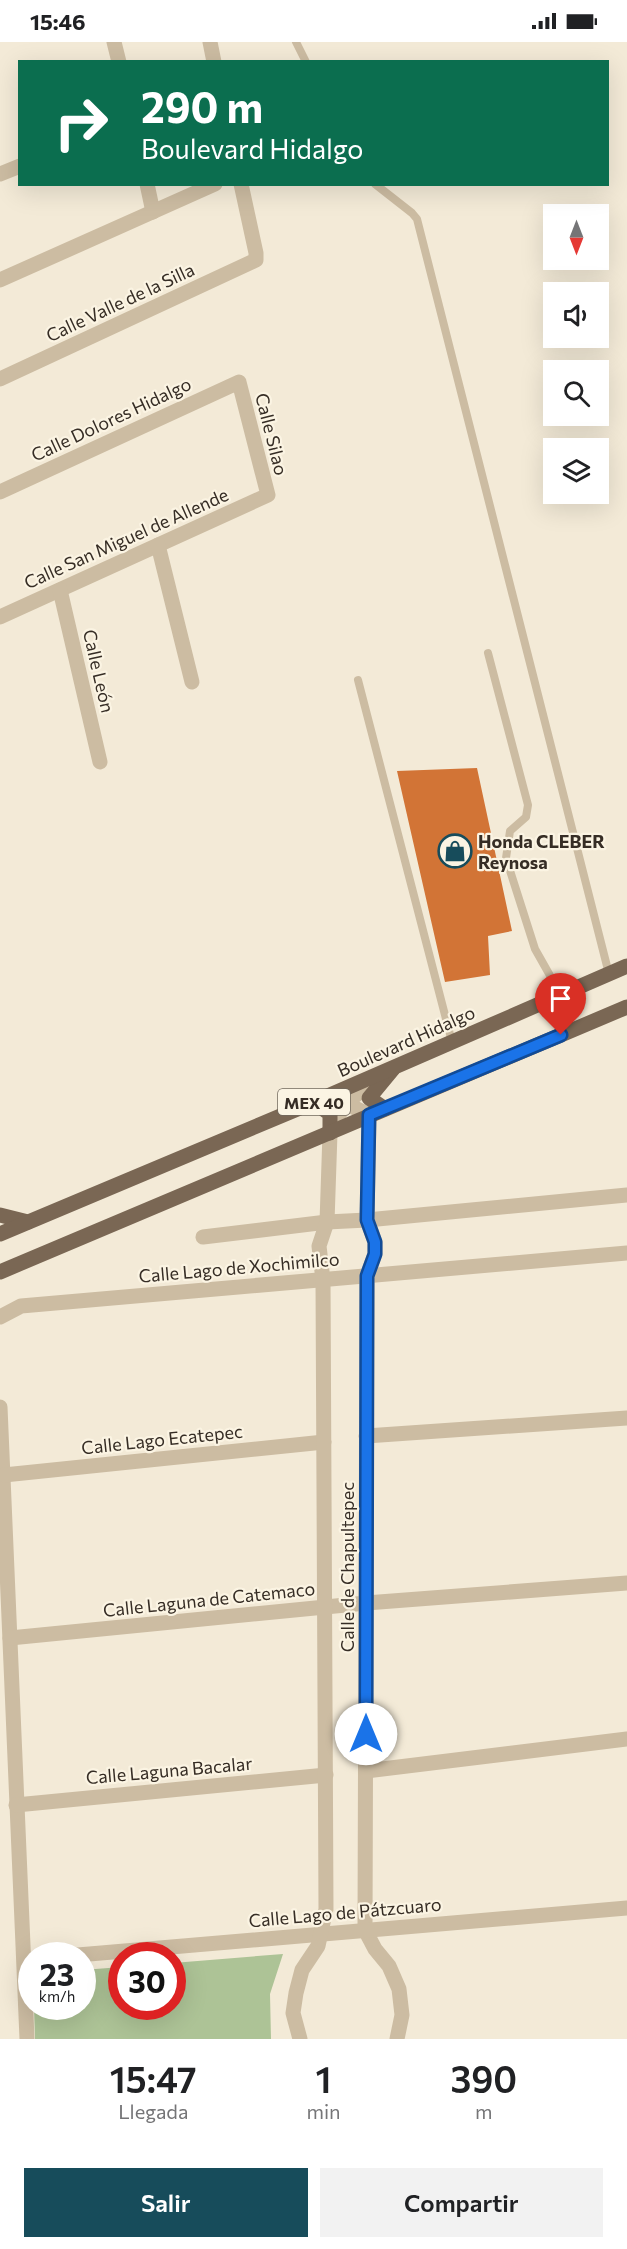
<!DOCTYPE html>
<html lang="es">
<head>
<meta charset="utf-8">
<style>
  body { margin:0; font-family:Commissioner,sans-serif; background:#f2f2f2; color:#202124; height:100vh; display:flex; flex-direction:column; font-size:22px; white-space:nowrap }
  * { box-sizing:border-box; margin:0 }
  p { font-size:20px; color:#757577 }
  .icon { flex:none; width:33px; height:33px; fill:none; stroke:currentColor; stroke-width:2; stroke-linecap:round; stroke-linejoin:round }
  .map { position:relative; height:1997px; overflow:hidden }
  .drawer { display:flex; flex-direction:column; background:#fff; flex:1 }
  .drawer>* { flex:none }
  .hud { position:absolute; left:18px; top:18px; width:591px; height:126px; border-radius:0px; box-shadow:0 6px 24px #0002; background:#0b6e4f; color:#fff; overflow:hidden }
  .needle { width:39px; rotate:180deg }
  .controls { position:absolute; left:543px; top:162px; display:grid; gap:12px }
  .controls a { display:grid; place-items:center; width:66px; height:66px; border-radius:0px; background:#fff; box-shadow:0 6px 24px #0002; font-size:30px }
  .speed { position:absolute; left:18px; top:1900px; display:flex; gap:12px; font-size:30px; font-weight:700; text-align:center }
  .speed>* { display:grid; place-content:center; width:78px; height:78px; border-radius:50%; background:#fff; box-shadow:0 6px 24px #0002; line-height:1 }
  .speed small { font-size:15px; font-weight:400 }
  .speed .limit { border:9px solid #d22; background:#fff; color:#111 }
  .pin { position:absolute; display:grid; place-items:center; width:51px; height:51px; color:#fff; margin:-62px -26px; border-radius:50% 50% 50% 0; rotate:-45deg; box-shadow:0 0 6px #0007 }
  .pin .icon { rotate:45deg }
  .me { position:absolute; width:66px; margin:-33px; rotate:0deg; stroke-linejoin:round; filter:drop-shadow(0 0 4px #0008) }
  .turn { display:flex; align-items:center; gap:21px; height:126px; padding:0 24px; font-size:27px }
  .turn .icon { width:78px; height:78px; stroke-width:2.5 }
  .turn b { display:block; font-size:42px; line-height:51px }
  .eta { display:flex; justify-content:space-evenly; align-items:center; height:102px; text-align:center }
  .eta b { font-size:36px; font-weight:600; line-height:42px }
  .button { display:flex; gap:12px; margin-top:auto; padding:12px 24px }
  .button a { flex:1; height:69px; border-radius:0px; background:#174c5b; color:#fff; font-size:24px; font-weight:600; line-height:69px; text-align:center }
  .button a+a { background:#f2f2f2; color:#202124 }
  .status { display:flex; justify-content:space-between; align-items:center; height:42px; padding:0 30px; background:#fff; direction:ltr }
  .status svg { height:16px; fill:currentColor }
  .map>svg:first-child { display:block }
  .green { fill:#adc396 }
  .building { fill:#d27436 }
  .lines { fill:none; stroke-linecap:round; stroke-linejoin:round }
  .lane { stroke:#ccbca2; stroke-width:8 }
  .street { stroke:#ccbca2; stroke-width:15 }
  .primary { stroke:#7a6754; stroke-width:15 }
  .route-casing { stroke:#114b97; stroke-width:15 }
  .route { stroke:#1a73e8; stroke-width:10 }
  .labels { text-anchor:middle; dominant-baseline:central; stroke-width:4.5; stroke-linejoin:round; paint-order:stroke }
  .shield { fill:#fbf4e3; stroke:#71695e; stroke-width:1.5 }
  .shield-label { font-size:16px; font-weight:bold; fill:#362d25 }
  .street-label { font-size:18px; fill:#362d25; stroke:#fbf4e3 }
  .poi-label { font-size:18px; font-weight:bold; fill:#362d25; stroke:#fbf4e3; text-anchor:start }
</style>
</head>
<body>
<div class="status"><b>15:46</b><svg viewBox="0 0 49 12"><path d="M0 12V9h3v3zM5 12V6h3v6zM10 12V3h3v9zM15 12V0h3v12zM26 1h20v11H26zM47 4h2v5h-2z"/></svg></div>
<div class="map">
<svg width="627" height="1997" viewBox="0 0 627 1997">
  <rect width="100%" height="100%" fill="#f3ead7"/>
  <polygon class="green" points="283,1912 270,1952 271,1997 35,1997 34,1965 82,1965 83,1928 121,1925 122,1965 172,1965 173,1921"/>
  <polygon class="building" points="477,726 512,889 488,894 490,933 445,940 397,729"/>
  <g class="lines">
    <g class="lane">
      <polyline points="296,0 306,20"/>
      <polyline points="375,142 412,171 417,177 609,932"/>
      <polyline points="488,611 528,763 526,775 510,789 506,816 535,907 561,953"/>
      <polyline points="358,638 452,1000"/>
    </g>
    <g class="street">
      <polyline points="114,0 119,20"/>
      <polyline points="210,0 214,20"/>
      <polyline points="0,132 20,124"/>
      <polyline points="147,142 153,170"/>
      <polyline points="0,238 215,142"/>
      <polyline points="0,337 256,218 256,211 241,142"/>
      <polyline points="0,450 239,340 268,453 0,575"/>
      <polyline points="158,503 192,640"/>
      <polyline points="60,548 100,720"/>
      <polyline points="337,1061 345,1061 369,1073 367,1178 375,1200 375,1212 367,1234 365,1888 375,1907 389,1924 399,1947 402,1973 397,1997"/>
      <polyline points="203,1195 327,1180 367,1178 627,1153"/>
      <polyline points="0,1275 21,1264 627,1211"/>
      <polyline points="0,1365 27,1997"/>
      <polyline points="366,1394 627,1376"/>
      <polyline points="4,1433 324,1400"/>
      <polyline points="10,1596 366,1561 627,1541"/>
      <polyline points="366,1729 627,1697"/>
      <polyline points="16,1763 326,1733"/>
      <polyline points="66,1914 627,1866"/>
      <polyline points="300,1997 293,1971 296,1951 302,1928 318,1904 326,1867 323,1238 319,1204 327,1180 330,1091 345,1061 383,1034"/>
    </g>
    <g class="primary">
      <polyline points="314,1060 330,1072 330,1091"/>
      <polyline points="385,1067 369,1056 393,1027"/>
      <polyline points="0,1173 28,1180"/>
      <polyline points="0,1192 314,1060 627,924"/>
      <polyline points="0,1230 627,965"/>
    </g>
  </g>
  <g class="lines">
    <g class="route-casing">
      <polyline id="route" points="366,1692 367,1234 375,1212 375,1200 367,1178 369,1073 561,993"/>
    </g>
    <use href="#route" class="route"/>
  </g>
  <defs>
    <g id="shop-ring" transform="scale(1.725)"><circle r="9.5" fill="#fbf4e3" stroke="#174c5b" stroke-width="1.5"/><path d="M-5-2.5h2.3a2.7 3.5 0 0 1 5.4 0H5L5.5 6h-11ZM-1.5-2.5h3a1.5 2.3 0 0 0-3 0Z" fill="#174c5b"/></g>
  </defs>
  <g fill-rule="evenodd">
    <use href="#shop-ring" x="455" y="809"/>
  </g>
  <g class="labels">
    <rect class="shield" x="278" y="1047" width="72" height="26" rx="4.5"/>
    <g class="shield-label">
      <text x="314" y="1060">MEX 40</text>
    </g>
    <g class="street-label">
      <text transform="translate(120 260) rotate(-25)">Calle Valle de la Silla</text>
      <text transform="translate(111 377) rotate(-25)">Calle Dolores Hidalgo</text>
      <text transform="translate(272 392) rotate(76)">Calle Silao</text>
      <text transform="translate(126 496) rotate(-24)">Calle San Miguel de Allende</text>
      <text transform="translate(99 629) rotate(77)">Calle León</text>
      <text transform="translate(406 999) rotate(-24)">Boulevard Hidalgo</text>
      <text transform="translate(239 1225) rotate(-5)">Calle Lago de Xochimilco</text>
      <text transform="translate(162 1397) rotate(-6)">Calle Lago Ecatepec</text>
      <text transform="translate(347 1525) rotate(-90)">Calle de Chapultepec</text>
      <text transform="translate(209 1557) rotate(-6)">Calle Laguna de Catemaco</text>
      <text transform="translate(169 1728) rotate(-5)">Calle Laguna Bacalar</text>
      <text transform="translate(345 1870) rotate(-5)">Calle Lago de Pátzcuaro</text>
    </g>
    <g class="poi-label">
      <text x="478" y="799">Honda CLEBER<tspan x="478" dy="21">Reynosa</tspan></text>
    </g>
  </g>
</svg>
<div class="controls">
<a><svg class="needle" viewBox="-14 -14 28 28"><path d="M0-13l5 13h-10z" fill="#e53935"/><path d="M0 13l5-13h-10z" fill="#757577"/></svg></a>
<a><svg class="icon" aria-label="sound" viewBox="0 0 24 24"><path d="M4 9h4l5-4v14l-5-4H4zM17 9q2 3 0 6"/></svg></a>
<a><svg class="icon" aria-label="search" viewBox="0 0 24 24"><circle cx="10" cy="10" r="6"/><path d="M15 15l6 6"/></svg></a>
<a><svg class="icon" aria-label="layers" viewBox="0 0 24 24"><path d="M12 4l9 5-9 5-9-5zM3 14l9 5 9-5"/></svg></a>
</div>
<div class="speed"><div>23<small>km/h</small></div><div class="limit">30</div></div>
<div class="pin" style="left:561px;top:993px;background:#d93025"><svg class="icon" aria-label="arrive" viewBox="0 0 24 24"><path d="M6 21V4h12l-3 4 3 4H6"/></svg></div>
<svg class="me" style="left:366px;top:1692px" viewBox="-20 -20 40 40"><circle r="19" fill="#fff"/><path d="M0-13L10 11 0 6-10 11z" fill="#1a73e8"/></svg>
<div class="hud">
<div class="turn"><svg class="icon" aria-label="right" viewBox="0 0 24 24"><path d="M7 20v-9h11M14 6l5 5-5 5"/></svg><div><b>290 m</b>Boulevard Hidalgo</div></div>
</div>
</div>
<section class="drawer">
<div class="eta">
<div><b>15:47</b><p>Llegada</p></div>
<div><b>1</b><p>min</p></div>
<div><b>390</b><p>m</p></div>
</div>
<div class="button"><a>Salir</a><a>Compartir</a></div>
</section>
</body>
</html>
